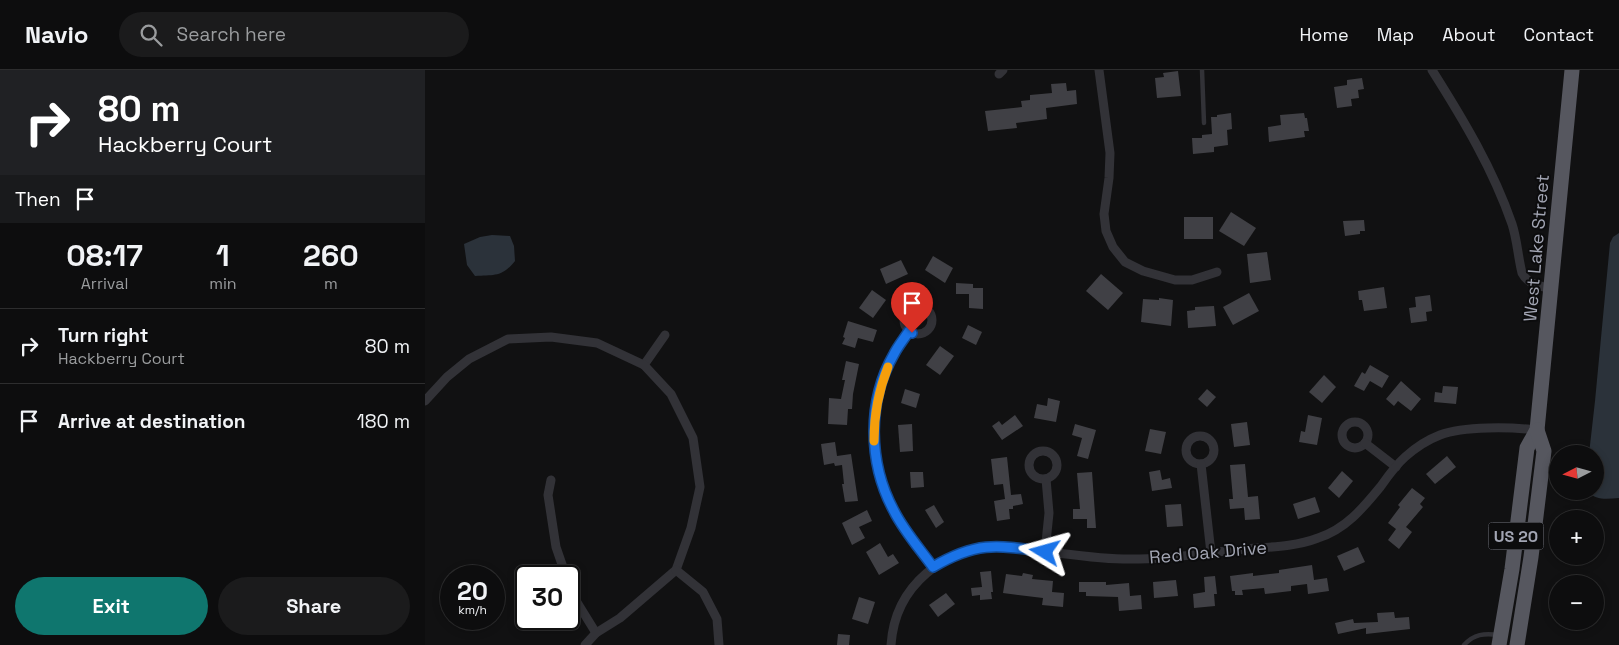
<!DOCTYPE html>
<html lang="en">
<head>
<meta charset="utf-8">
<style>
  body { margin:0; font-family:"Space Grotesk",sans-serif; background:#1b1b1c; color:#f1f3f6; height:100vh; display:flex; flex-direction:column; font-size:19px; white-space:nowrap }
  * { box-sizing:border-box; margin:0 }
  p { font-size:16px; color:#9a9c9e }
  .icon { flex:none; width:28px; height:28px; fill:none; stroke:currentColor; stroke-width:2; stroke-linecap:round; stroke-linejoin:round }
  .map { position:relative; flex:1; overflow:hidden }
  .drawer { display:flex; flex-direction:column; background:#0d0d0e; width:425px }
  .drawer>* { flex:none }
  .top-card { background:#202124; color:#fff; overflow:hidden }
  .needle { width:32px; rotate:264deg }
  .buttons { position:absolute; left:1124px; top:375px; display:grid; gap:10px }
  .buttons a { display:grid; place-items:center; width:55px; height:55px; border-radius:50%; background:#0d0d0e; box-shadow:0 2px 8px #0003,0 0 0 1px #2d2d2e; font-size:25px }
  .speed { position:absolute; left:15px; top:495px; display:flex; gap:10px; font-size:25px; font-weight:700; text-align:center }
  .speed>* { display:grid; place-content:center; width:65px; height:65px; border-radius:50%; background:#0d0d0e; box-shadow:0 2px 8px #0003,0 0 0 1px #2d2d2e; line-height:1 }
  .speed small { font-size:12px; font-weight:400 }
  .speed .limit { border:2px solid #111; border-radius:8px; background:#fff; color:#111 }
  .pin { position:absolute; display:grid; place-items:center; width:42px; height:42px; color:#fff; margin:-51px -21px; border-radius:50% 50% 50% 0; rotate:-45deg; box-shadow:0 0 5px #0007 }
  .pin .icon { rotate:45deg }
  .me { position:absolute; width:55px; margin:-28px; rotate:278deg; stroke-linejoin:round; filter:drop-shadow(0 0 4px #0008) }
  .turn { display:flex; align-items:center; gap:18px; height:105px; padding:0 15px; font-size:22px }
  .turn .icon { width:65px; height:65px; stroke-width:2.5 }
  .turn b { display:block; font-size:35px; line-height:42px }
  .then { display:flex; align-items:center; height:48px; padding:0 15px; background:#0003; gap:10px; font-size:19px }
  .eta { display:flex; justify-content:space-evenly; align-items:center; height:85px; text-align:center }
  .eta b { font-size:30px; font-weight:800; line-height:35px }
  .cta { display:flex; gap:10px; margin-top:auto; padding:10px 15px }
  .cta a { flex:1; height:58px; border-radius:30px; background:#0f766e; color:#fff; font-size:20px; font-weight:800; line-height:58px; text-align:center }
  .cta a+a { background:#1b1b1c; color:#f1f3f6 }
  ul { padding:0; list-style:none }
  li { display:flex; align-items:center; gap:15px; height:75px; padding:0 15px; border-top:1px solid #2d2d2e }
  li div { flex:1 }
  li b { display:block; font-size:19px }
  li em { font-style:normal }
  header { display:flex; align-items:center; gap:30px; box-sizing:border-box; height:70px; padding:0 25px; background:#0d0d0e; border-bottom:1px solid #2d2d2e }
  header strong { font-size:24px }
  nav { display:flex; gap:28px; margin-inline-start:auto; font-size:18px }
  .search { width:350px; height:45px; background:#1b1b1c; display:flex; align-items:center; gap:12px; box-sizing:border-box; padding:0 18px; border-radius:28px; color:#9a9c9e; font-size:19px }
  main { display:flex; flex:1; min-height:0 }
  .map>svg:first-child { display:block }
  .water { fill:#2b323a }
  .building { fill:#404045 }
  .lines { fill:none; stroke-linecap:round; stroke-linejoin:round }
  .service { stroke:#323237; stroke-width:4.5 }
  .minor { stroke:#323237; stroke-width:9 }
  .trunk { stroke:#56575f; stroke-width:15 }
  .route-casing { stroke:#114b97; stroke-width:12 }
  .route { stroke:#1a73e8; stroke-width:9 }
  .slow { stroke:#f59e0b; stroke-width:9 }
  .labels { text-anchor:middle; dominant-baseline:central; stroke-width:4; stroke-linejoin:round; paint-order:stroke }
  .shield { fill:#0c0c0d; stroke:#757781; stroke-width:1 }
  .shield-label { font-size:16px; font-weight:bold; fill:#a2a5b3 }
  .street-label { font-size:18px; fill:#a2a5b3; stroke:#0c0c0d }
</style>
</head>
<body>
<header>
<strong>Navio</strong>
<div class="search"><svg class="icon" aria-label="search" viewBox="0 0 24 24"><circle cx="10" cy="10" r="6"/><path d="M15 15l6 6"/></svg>Search here</div>
<nav><a>Home</a><a>Map</a><a>About</a><a>Contact</a></nav>
</header>
<main>
<section class="drawer">
<div class="top-card">
<div class="turn"><svg class="icon" aria-label="right" viewBox="0 0 24 24"><path d="M7 20v-9h11M14 6l5 5-5 5"/></svg><div><b>80 m</b>Hackberry Court</div></div>
<div class="then">Then<svg class="icon" aria-label="arrive" viewBox="0 0 24 24"><path d="M6 21V4h12l-3 4 3 4H6"/></svg></div>
</div>
<div class="eta">
<div><b>08:17</b><p>Arrival</p></div>
<div><b>1</b><p>min</p></div>
<div><b>260</b><p>m</p></div>
</div>
<ul>
<li><svg class="icon" aria-label="right" viewBox="0 0 24 24"><path d="M7 20v-9h11M14 6l5 5-5 5"/></svg><div><b>Turn right</b><p>Hackberry Court</p></div><em>80 m</em></li>
<li><svg class="icon" aria-label="arrive" viewBox="0 0 24 24"><path d="M6 21V4h12l-3 4 3 4H6"/></svg><div><b>Arrive at destination</b></div><em>180 m</em></li>
</ul>
<div class="cta"><a>Exit</a><a>Share</a></div>
</section>
<div class="map">
<svg width="1194" height="575" viewBox="0 0 1194 575">
  <rect width="100%" height="100%" fill="#111112"/>
  <g class="water">
    <path d="M1194,163V428C1183,429 1170,431 1163,421H1170V384H1164L1170,331L1185,173L1188,167Z"/>
    <path d="M67,165L85,166L89,176L90,191C77,207 70,205 50,206L42,195L39,174L55,167Z"/>
  </g>
  <g class="building">
    <polygon points="753,1 756,26 732,28 730,8 739,7 738,3"/>
    <polygon points="937,8 939,19 933,20 934,28 926,29 927,36 912,38 909,17 922,15 922,10"/>
    <polygon points="641,13 642,21 651,20 652,34 621,38 622,49 591,53 592,58 563,61 560,41 597,37 596,31 605,30 605,25 627,23 626,14"/>
    <polygon points="806,43 807,59 802,60 803,75 789,77 789,82 768,84 767,68 777,68 777,65 787,64 786,47 792,47 792,45"/>
    <polygon points="879,43 880,48 882,48 884,61 879,61 880,67 844,72 843,57 856,55 855,45"/>
    <polygon points="806,142 831,158 819,176 794,161"/>
    <rect x="759" y="147" width="29" height="22"/>
    <polygon points="939,150 940,161 935,161 935,164 920,166 918,151"/>
    <polygon points="842,182 846,210 825,213 822,184"/>
    <polygon points="508,186 528,198 520,213 500,200"/>
    <polygon points="476,190 483,204 461,214 455,199"/>
    <polygon points="676,204 698,223 683,240 661,221"/>
    <polygon points="531,213 548,214 548,218 558,218 558,239 544,238 544,224 531,224"/>
    <polygon points="959,217 962,238 939,241 937,230 934,230 933,221"/>
    <polygon points="447,220 461,230 448,248 434,238"/>
    <polygon points="824,223 834,241 808,255 798,237"/>
    <polygon points="1005,225 1007,241 1001,242 1002,251 986,253 984,238 991,237 990,227"/>
    <polygon points="734,228 748,230 746,256 716,252 718,229 734,230"/>
    <polygon points="789,236 791,256 763,258 762,241 770,240 770,237"/>
    <polygon points="423,251 452,260 448,272 433,268 430,278 417,274 420,268 418,267"/>
    <polygon points="543,255 557,262 551,275 537,268"/>
    <polygon points="515,276 529,286 515,305 501,295"/>
    <polygon points="421,291 434,294 428,324 427,339 423,339 422,355 403,354 404,328 416,329 420,310 417,310"/>
    <polygon points="945,295 964,306 957,318 945,311 939,321 929,316 937,302 940,304"/>
    <polygon points="899,305 911,317 897,333 884,322"/>
    <polygon points="976,311 996,329 986,341 973,331 969,336 961,329"/>
    <polygon points="1018,316 1033,317 1031,334 1009,332 1010,322 1017,323"/>
    <polygon points="480,319 495,324 491,338 476,333"/>
    <polygon points="782,319 791,327 782,337 773,329"/>
    <polygon points="623,328 635,331 631,352 609,348 612,334 622,336"/>
    <polygon points="590,345 598,356 577,370 567,356 574,351 577,355"/>
    <polygon points="883,345 897,348 892,375 874,372 876,361 880,362"/>
    <polygon points="822,352 825,375 809,377 806,354"/>
    <polygon points="487,354 488,381 475,382 473,355"/>
    <polygon points="650,354 671,360 663,389 652,386 657,368 647,365"/>
    <polygon points="725,359 741,362 736,384 720,381"/>
    <polygon points="410,372 412,386 426,384 433,431 420,432 417,414 419,414 417,395 410,396 409,393 399,395 396,374"/>
    <polygon points="1022,386 1031,397 1010,414 1001,404"/>
    <polygon points="582,387 586,425 596,424 598,434 588,436 588,439 584,439 585,449 572,451 569,431 580,429 578,414 569,415 566,389"/>
    <polygon points="820,394 823,427 833,426 835,449 820,450 819,438 805,439 804,429 808,429 805,395"/>
    <polygon points="735,400 737,410 745,408 747,418 727,421 724,402"/>
    <polygon points="917,401 928,411 914,428 903,418"/>
    <polygon points="485,402 498,402 499,417 486,418"/>
    <polygon points="667,402 671,458 662,458 662,449 648,449 648,439 655,439 652,403"/>
    <polygon points="987,418 1000,428 995,434 998,437 981,457 987,462 974,479 963,470 971,459 963,453 975,437 973,435"/>
    <polygon points="890,427 895,442 873,449 868,434"/>
    <polygon points="756,434 758,456 742,457 740,435"/>
    <polygon points="509,435 519,452 511,458 500,440"/>
    <polygon points="442,440 447,451 434,457 440,468 427,475 417,453"/>
    <polygon points="455,473 463,487 468,484 474,493 454,505 441,482"/>
    <polygon points="933,477 940,492 919,501 912,486"/>
    <polygon points="887,495 889,510 902,508 904,521 883,524 882,514 866,516 866,521 840,524 839,518 817,520 818,525 810,525 810,521 807,521 805,506 828,503 828,506 854,503 854,500"/>
    <polygon points="566,501 568,522 566,522 567,529 555,530 555,525 547,526 546,518 557,517 555,502"/>
    <polygon points="598,503 608,505 607,509 628,511 627,522 639,523 638,537 617,535 618,528 578,523 581,504 597,506"/>
    <polygon points="790,506 792,524 789,524 790,536 769,538 768,524 780,522 779,507"/>
    <polygon points="751,510 753,526 729,528 728,512"/>
    <polygon points="654,512 681,512 681,515 704,513 705,526 716,525 717,539 694,541 693,527 661,526 661,522 654,522"/>
    <polygon points="521,523 530,534 513,547 504,535"/>
    <polygon points="434,527 450,532 443,554 427,549"/>
    <polygon points="969,542 970,548 984,547 985,559 941,564 941,558 913,564 910,553 928,549 929,553 953,552 952,543"/>
    <polygon points="413,564 425,565 424,575 412,575"/>
  </g>
  <g class="lines">
    <g class="service">
      <polyline points="777,0 779,53"/>
      <path d="M1039,575C1049,564 1059,563 1074,565"/>
    </g>
    <g class="minor">
      <polyline points="674,0 685,83 684,108 679,144 681,161 688,177 700,192 718,201 750,210 767,210 792,202"/>
      <path d="M1007,0C1038,49 1068,99 1087,154C1092,169 1093,187 1097,203C1103,215 1114,215 1126,219"/>
      <polyline points="574,4 578,0"/>
      <circle cx="493" cy="250" r="14"/>
      <path d="M484,261C479,269 473,276 469,284C442,331 443,393 469,441C479,461 495,479 508,497"/>
      <polyline points="219,295 240,265"/>
      <polyline points="0,331 22,307 44,289 83,269 126,267 172,273 219,295 246,324 268,368 275,417 266,458 251,500 195,548 171,563 160,575"/>
      <circle cx="930" cy="365" r="13"/>
      <circle cx="775" cy="380" r="14"/>
      <polyline points="940,373 971,397"/>
      <circle cx="618" cy="395" r="14"/>
      <polyline points="776,394 786,483"/>
      <polyline points="126,410 123,425 131,477 141,506"/>
      <polyline points="620,482 624,443 621,409"/>
      <polyline points="251,500 278,522 292,549 294,575"/>
      <polyline points="144,513 150,529 171,563"/>
      <path d="M466,575C470,515 520,476 578,476C618,480 658,488 698,489C738,490 779,483 819,479C843,477 870,477 893,468C921,459 938,438 956,416C963,406 971,395 980,387C990,378 1002,370 1015,365C1039,356 1086,357 1112,360"/>
    </g>
    <g class="trunk">
      <polyline points="1074,575 1087,499 1102,378 1112,360 1147,0"/>
      <polyline points="1092,575 1106,487 1119,381 1112,360"/>
    </g>
  </g>
  <g class="lines">
    <g class="route-casing">
      <path id="route" d="M487,263L484,261C479,269 473,276 469,284C442,331 443,393 469,441C479,461 495,479 508,497C552,471 572,475 620,482"/>
    </g>
    <use href="#route" class="route"/>
    <path class="slow" d="M449,371C449,345 453,322 463,297"/>
  </g>
  <g class="labels">
    <rect class="shield" x="1063.5" y="452.5" width="55" height="27" rx="4"/>
    <g class="shield-label">
      <text x="1091" y="466">US 20</text>
    </g>
    <g class="street-label">
      <text transform="translate(1111 178) rotate(-85)">West Lake Street</text>
      <text transform="translate(783 482) rotate(-5)">Red Oak Drive</text>
    </g>
  </g>
</svg>
<div class="buttons">
<a><svg class="needle" viewBox="-14 -14 28 28"><path d="M0-13l5 13h-10z" fill="#e53935"/><path d="M0 13l5-13h-10z" fill="#9a9c9e"/></svg></a>
<a>+</a>
<a>−</a>
</div>
<div class="speed"><div>20<small>km/h</small></div><div class="limit">30</div></div>
<div class="pin" style="left:487px;top:263px;background:#d93025"><svg class="icon" aria-label="arrive" viewBox="0 0 24 24"><path d="M6 21V4h12l-3 4 3 4H6"/></svg></div>
<svg class="me" style="left:620px;top:482px" viewBox="-20 -20 40 40"><path d="M0-17L14 15 0 8-14 15z" fill="#1a73e8" stroke="#fff" stroke-width="4"/></svg>
</div>
</main>
</body>
</html>
